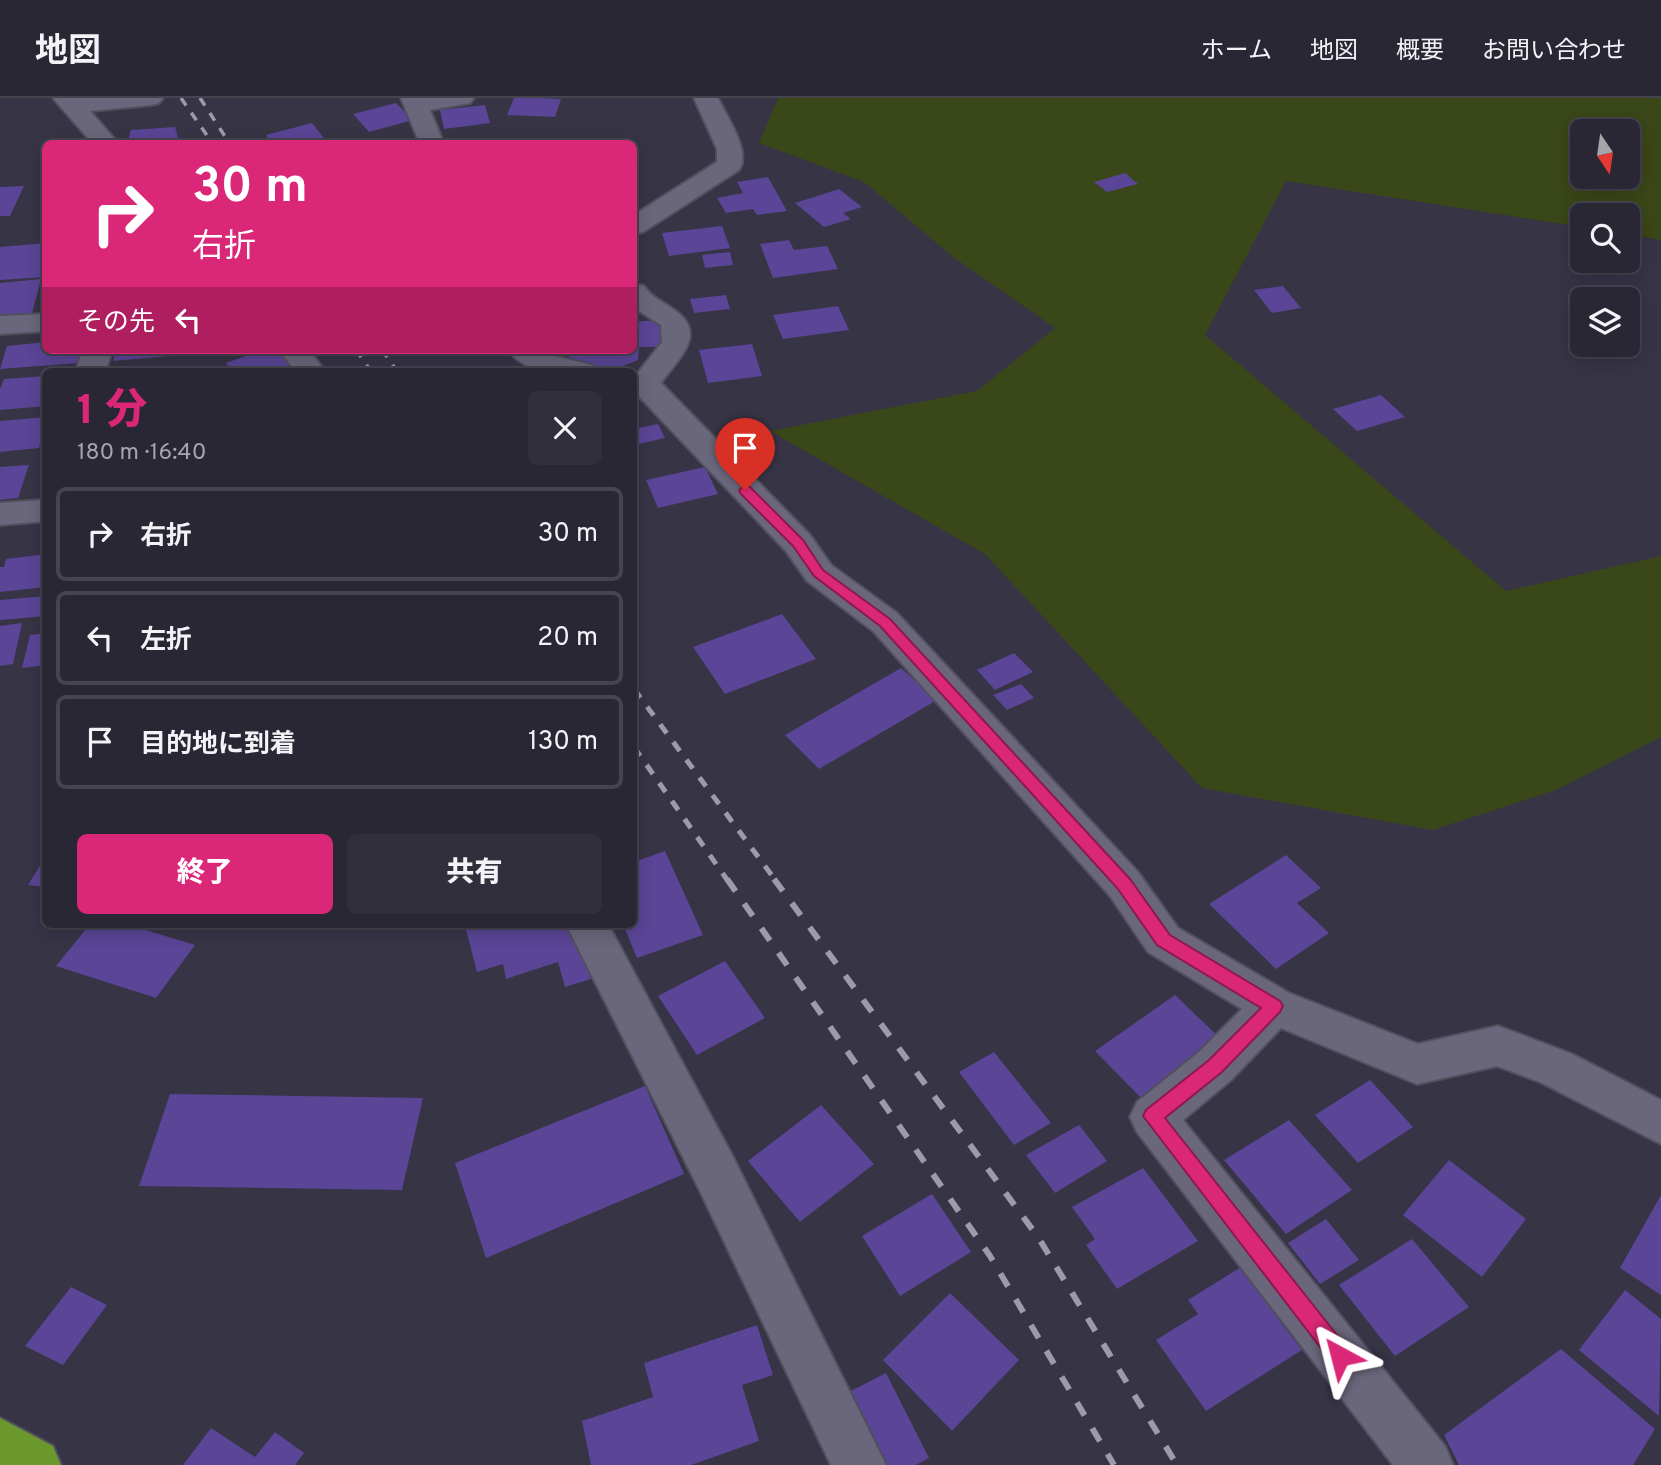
<!DOCTYPE html>
<html lang="ja">
<head>
<meta charset="utf-8">
<style>
  body { margin:0; font-family:Overpass,"Noto Sans JP",sans-serif; background:#312f3c; color:#f1f3f6; height:100vh; display:flex; flex-direction:column; font-size:26px; white-space:nowrap }
  * { box-sizing:border-box; margin:0 }
  p { font-size:23px; color:#a5a5ac }
  .icon { flex:none; width:38px; height:38px; fill:none; stroke:currentColor; stroke-width:2; stroke-linecap:round; stroke-linejoin:round }
  .map { position:relative; flex:1; overflow:hidden }
  .side { position:absolute; left:42px; top:270px; width:595px; height:560px; display:flex; flex-direction:column; background:#292734; border-radius:10px; box-shadow:0 4px 18px #0003,0 0 0 2px #45444f }
  .side>* { flex:none }
  .top-card { position:absolute; left:42px; top:42px; width:595px; height:214px; border-radius:10px; box-shadow:0 4px 18px #0003,0 0 0 2px #45444f; background:#db2777; color:#fff; overflow:hidden }
  .needle { width:46px; rotate:167deg }
  .tools { position:absolute; left:1570px; top:21px; display:grid; gap:14px }
  .tools a { display:grid; place-items:center; width:70px; height:70px; border-radius:10px; background:#292734; box-shadow:0 4px 18px #0003,0 0 0 2px #45444f; font-size:35px }
  .pin { position:absolute; display:grid; place-items:center; width:60px; height:60px; color:#fff; margin:-72px -30px; border-radius:50% 50% 50% 0; rotate:-45deg; box-shadow:0 0 7px #0007 }
  .pin .icon { rotate:45deg }
  .me { position:absolute; width:77px; margin:-38px; rotate:322deg; stroke-linejoin:round; filter:drop-shadow(0 0 5px #0008) }
  .turn { display:flex; align-items:center; gap:24px; height:147px; padding:0 35px; font-size:32px }
  .turn .icon { width:91px; height:91px; stroke-width:2.5 }
  .turn b { display:block; font-size:49px; line-height:60px }
  .then { display:flex; align-items:center; height:66px; padding:0 35px; background:#0003; gap:14px; font-size:26px }
  .round { display:grid; place-items:center; flex:none; width:74px; height:74px; border-radius:10px; background:#312f3c }
  .head { display:flex; align-items:center; justify-content:space-between; height:119px; padding:0 35px }
  h1 { font-size:42px; font-weight:800; line-height:52px; color:#db2777 }
  .button { display:flex; gap:14px; margin-top:auto; padding:14px 35px }
  .button a { flex:1; height:80px; border-radius:10px; background:#db2777; color:#fff; font-size:28px; font-weight:800; line-height:80px; text-align:center }
  .button a+a { background:#312f3c; color:#f1f3f6 }
  ul { padding:0; list-style:none }
  li { display:flex; align-items:center; gap:21px; height:94px; margin:0 14px 10px; padding:0 21px; border:4px solid #45444f; border-radius:10px }
  li div { flex:1 }
  li b { display:block; font-size:26px }
  li em { font-style:normal }
  header { display:flex; align-items:center; gap:42px; box-sizing:border-box; height:98px; padding:0 35px; background:#292734; border-bottom:2px solid #45444f }
  header strong { font-size:33px }
  nav { display:flex; gap:38px; margin-inline-start:auto; font-size:24px }
  .map>svg:first-child { display:block }
  .green { fill:#3a4718; fill-rule:evenodd }
  .building { fill:#5a4596 }
  .lines { fill:none; stroke-linecap:round; stroke-linejoin:round }
  .minor-casing { stroke:#52505f; stroke-width:4 }
  .highway-casing { stroke:#52505f; stroke-width:4 }
  .minor { fill:#6a677c; fill-rule:evenodd }
  .highway { fill:#6a982d; fill-rule:evenodd }
  .rail-far2 { stroke:#9c9ba9; stroke-width:3.5; stroke-dasharray:9 9; stroke-linecap:butt }
  .rail-far1 { stroke:#9c9ba9; stroke-width:5; stroke-dasharray:11 11; stroke-linecap:butt }
  .rail { stroke:#9c9ba9; stroke-width:6; stroke-dasharray:15 15; stroke-linecap:butt }
  .route { fill:#db2777; stroke:#8e194d; stroke-width:2 }
</style>
</head>
<body>
<header>
<strong>地図</strong>
<nav><a>ホーム</a><a>地図</a><a>概要</a><a>お問い合わせ</a></nav>
</header>
<div class="map">
<svg width="1661" height="1367" viewBox="0 0 1661 1367">
  <rect width="100%" height="100%" fill="#373446"/>
  <path class="green" d="M778,0H1661V142L1628,136V117H1582V129L1286,83L1205,237L1506,493L1661,458V639L1556,692L1433,732L1202,690L985,456L770,333L977,293L1055,230L953,159L864,84L759,45ZM1582,33H1628V79H1582Z"/>
  <g class="building">
    <polygon points="514,0 540,0 561,1 555,19 507,17"/>
    <polygon points="396,5 413,22 369,34 353,16"/>
    <polygon points="485,7 490,25 444,31 440,12"/>
    <polygon points="312,25 327,44 272,46 266,37"/>
    <polygon points="175,29 180,46 127,46 131,32"/>
    <polygon points="1125,75 1138,86 1107,94 1094,84"/>
    <polygon points="768,79 787,113 757,117 753,111 726,115 717,100 743,95 737,84"/>
    <polygon points="24,88 10,118 0,118 0,89"/>
    <polygon points="839,91 862,109 843,115 851,121 824,129 795,105"/>
    <polygon points="722,128 730,150 669,158 662,135"/>
    <polygon points="789,142 794,152 827,148 838,171 773,180 760,146"/>
    <polygon points="46,145 46,179 0,182 0,149"/>
    <polygon points="730,154 733,167 705,170 702,157"/>
    <polygon points="41,181 30,223 0,226 0,185"/>
    <polygon points="1283,188 1301,210 1272,215 1254,192"/>
    <polygon points="726,197 730,211 694,215 690,201"/>
    <polygon points="838,208 849,232 783,241 773,217"/>
    <polygon points="656,222 662,230 661,249 639,249 638,262 615,271 570,265 568,252 634,252 634,224"/>
    <polygon points="46,244 46,252 82,252 79,265 0,271 7,248"/>
    <polygon points="752,246 762,278 708,285 699,252"/>
    <polygon points="116,252 215,252 215,254 113,263"/>
    <polygon points="262,252 277,252 295,273 232,273 226,265"/>
    <polygon points="46,278 46,308 0,312 0,291 4,281"/>
    <polygon points="1381,297 1405,319 1357,333 1333,311"/>
    <polygon points="46,319 39,350 0,354 0,323"/>
    <polygon points="658,326 665,340 634,347 634,331"/>
    <polygon points="29,367 18,400 0,402 0,369"/>
    <polygon points="705,369 718,396 658,410 646,382"/>
    <polygon points="46,456 46,489 0,494 0,469 4,469 6,461"/>
    <polygon points="46,498 46,518 0,522 0,502"/>
    <polygon points="782,516 816,561 725,596 693,549"/>
    <polygon points="22,525 13,566 0,568 0,528"/>
    <polygon points="46,535 46,567 22,570 30,537"/>
    <polygon points="1014,555 1033,574 995,592 977,572"/>
    <polygon points="901,570 937,602 819,671 785,637"/>
    <polygon points="1021,586 1034,600 1007,612 993,597"/>
    <polygon points="665,753 703,837 637,860 623,826 634,826 634,764"/>
    <polygon points="1286,757 1321,790 1297,805 1329,835 1276,871 1209,806"/>
    <polygon points="46,758 46,789 28,787"/>
    <polygon points="90,826 126,826 195,847 156,900 56,868"/>
    <polygon points="473,826 574,826 591,881 565,889 558,864 506,881 503,866 477,874 465,828"/>
    <polygon points="725,863 765,920 697,957 658,898"/>
    <polygon points="1175,897 1225,945 1145,1004 1095,953"/>
    <polygon points="994,954 1051,1025 1014,1047 959,974"/>
    <polygon points="1370,982 1413,1029 1358,1065 1315,1017"/>
    <polygon points="645,988 684,1076 486,1160 455,1065"/>
    <polygon points="170,996 423,1000 402,1092 139,1088"/>
    <polygon points="821,1007 874,1066 800,1124 748,1063"/>
    <polygon points="1289,1022 1352,1092 1286,1136 1224,1062"/>
    <polygon points="1079,1027 1107,1063 1055,1095 1026,1057"/>
    <polygon points="1449,1062 1526,1121 1482,1179 1403,1117"/>
    <polygon points="1143,1070 1198,1143 1117,1191 1086,1147 1095,1141 1072,1109"/>
    <polygon points="932,1096 971,1154 900,1198 862,1138"/>
    <polygon points="1661,1097 1661,1197 1620,1170"/>
    <polygon points="1326,1121 1359,1162 1320,1186 1288,1145"/>
    <polygon points="1412,1141 1469,1209 1395,1258 1339,1187"/>
    <polygon points="1257,1159 1296,1211 1279,1222 1302,1252 1206,1313 1156,1242 1198,1216 1188,1202"/>
    <polygon points="71,1189 107,1207 63,1267 25,1248"/>
    <polygon points="1625,1192 1661,1221 1659,1318 1579,1252"/>
    <polygon points="950,1195 1019,1262 952,1333 883,1262"/>
    <polygon points="757,1227 773,1277 742,1287 759,1343 691,1367 591,1367 582,1323 653,1299 644,1265"/>
    <polygon points="1561,1251 1655,1331 1633,1367 1459,1367 1444,1337"/>
    <polygon points="886,1275 929,1360 916,1367 884,1367 849,1294"/>
    <polygon points="211,1330 255,1359 275,1334 304,1355 295,1367 183,1367"/>
  </g>
  <g class="lines">
    <g class="minor-casing">
      <g id="minor">
        <polygon points="53,0 163,0 159,5 151,7 90,13 119,46 93,46"/>
        <polygon points="401,0 474,0 470,5 430,12 444,46 420,46"/>
        <path d="M694,0H718C726,18 752,54 739,72L643,134L634,136V117L717,64V51Z"/>
        <path d="M634,186L644,188C650,198 660,202 670,209C710,234 681,257 661,285L810,437L831,467L897,515L1138,774L1178,830L1289,895L1418,946L1498,928L1572,956L1661,1002V1046L1540,984L1497,968L1417,986L1281,930L1231,982L1183,1022L1445,1348L1453,1367H1393L1137,1034L1130,1019L1137,1004L1199,954L1242,911L1148,854L1110,798L873,533L807,483L786,453L634,293V275L637,276L662,244L661,227L634,210Z"/>
        <polygon points="46,216 46,233 0,236 0,218"/>
        <polygon points="82,252 112,252 106,273 76,273"/>
        <polygon points="279,252 309,252 325,273 295,273"/>
        <path d="M508,252H544L554,258L592,267L597,273C567,273 528,280 508,252Z"/>
        <polygon points="46,402 46,423 0,427 0,405"/>
        <polygon points="566,826 608,826 733,1059 886,1367 831,1367 699,1091"/>
      </g>
    </g>
    <g class="highway-casing">
      <polygon id="highway" points="0,1320 53,1348 61,1367 0,1367"/>
    </g>
    <use href="#minor" class="minor"/>
    <use href="#highway" class="highway"/>
    <g class="rail-far2">
      <polyline points="181,0 213,46"/>
      <polyline points="200,0 230,46"/>
      <polyline points="356,252 371,273"/>
      <polyline points="382,252 397,273"/>
    </g>
    <g class="rail-far1">
      <polyline points="634,591 776,783"/>
      <polyline points="634,649 728,783"/>
    </g>
    <g class="rail">
      <polyline points="727,781 990,1158 1114,1367"/>
      <polyline points="774,781 1038,1139 1177,1367"/>
    </g>
  </g>
  <polygon class="route" points="745,387 750,389 803,442 823,472 890,521 1130,781 1170,837 1280,903 1283,908 1280,914 1222,974 1165,1020 1348,1251 1351,1258 1348,1266 1340,1269 1333,1266 1143,1018 1146,1012 1209,962 1261,910 1157,847 1118,791 880,528 814,478 793,448 740,395 739,392"/>
</svg>
<div class="tools">
<a><svg class="needle" viewBox="-14 -14 28 28"><path d="M0-13l5 13h-10z" fill="#e53935"/><path d="M0 13l5-13h-10z" fill="#a5a5ac"/></svg></a>
<a><svg class="icon" aria-label="search" viewBox="0 0 24 24"><circle cx="10" cy="10" r="6"/><path d="M15 15l6 6"/></svg></a>
<a><svg class="icon" aria-label="layers" viewBox="0 0 24 24"><path d="M12 4l9 5-9 5-9-5zM3 14l9 5 9-5"/></svg></a>
</div>
<div class="pin" style="left:745px;top:392px;background:#d93025"><svg class="icon" aria-label="arrive" viewBox="0 0 24 24"><path d="M6 21V4h12l-3 4 3 4H6"/></svg></div>
<svg class="me" style="left:1340px;top:1258px" viewBox="-20 -20 40 40"><path d="M0-17L14 15 0 8-14 15z" fill="#db2777" stroke="#fff" stroke-width="4"/></svg>
<div class="top-card">
<div class="turn"><svg class="icon" aria-label="right" viewBox="0 0 24 24"><path d="M7 20v-9h11M14 6l5 5-5 5"/></svg><div><b>30 m</b>右折</div></div>
<div class="then">その先<svg class="icon" aria-label="left" viewBox="0 0 24 24"><path d="M17 20v-9H6M10 6l-5 5 5 5"/></svg></div>
</div>
<section class="side">
<div class="head"><div><h1>1 分</h1><p>180 m · 16:40</p></div><a class="round"><svg class="icon" aria-label="close" viewBox="0 0 24 24"><path d="M6 6l12 12M18 6L6 18"/></svg></a></div>
<ul>
<li><svg class="icon" aria-label="right" viewBox="0 0 24 24"><path d="M7 20v-9h11M14 6l5 5-5 5"/></svg><div><b>右折</b></div><em>30 m</em></li>
<li><svg class="icon" aria-label="left" viewBox="0 0 24 24"><path d="M17 20v-9H6M10 6l-5 5 5 5"/></svg><div><b>左折</b></div><em>20 m</em></li>
<li><svg class="icon" aria-label="arrive" viewBox="0 0 24 24"><path d="M6 21V4h12l-3 4 3 4H6"/></svg><div><b>目的地に到着</b></div><em>130 m</em></li>
</ul>
<div class="button"><a>終了</a><a>共有</a></div>
</section>
</div>
</body>
</html>
